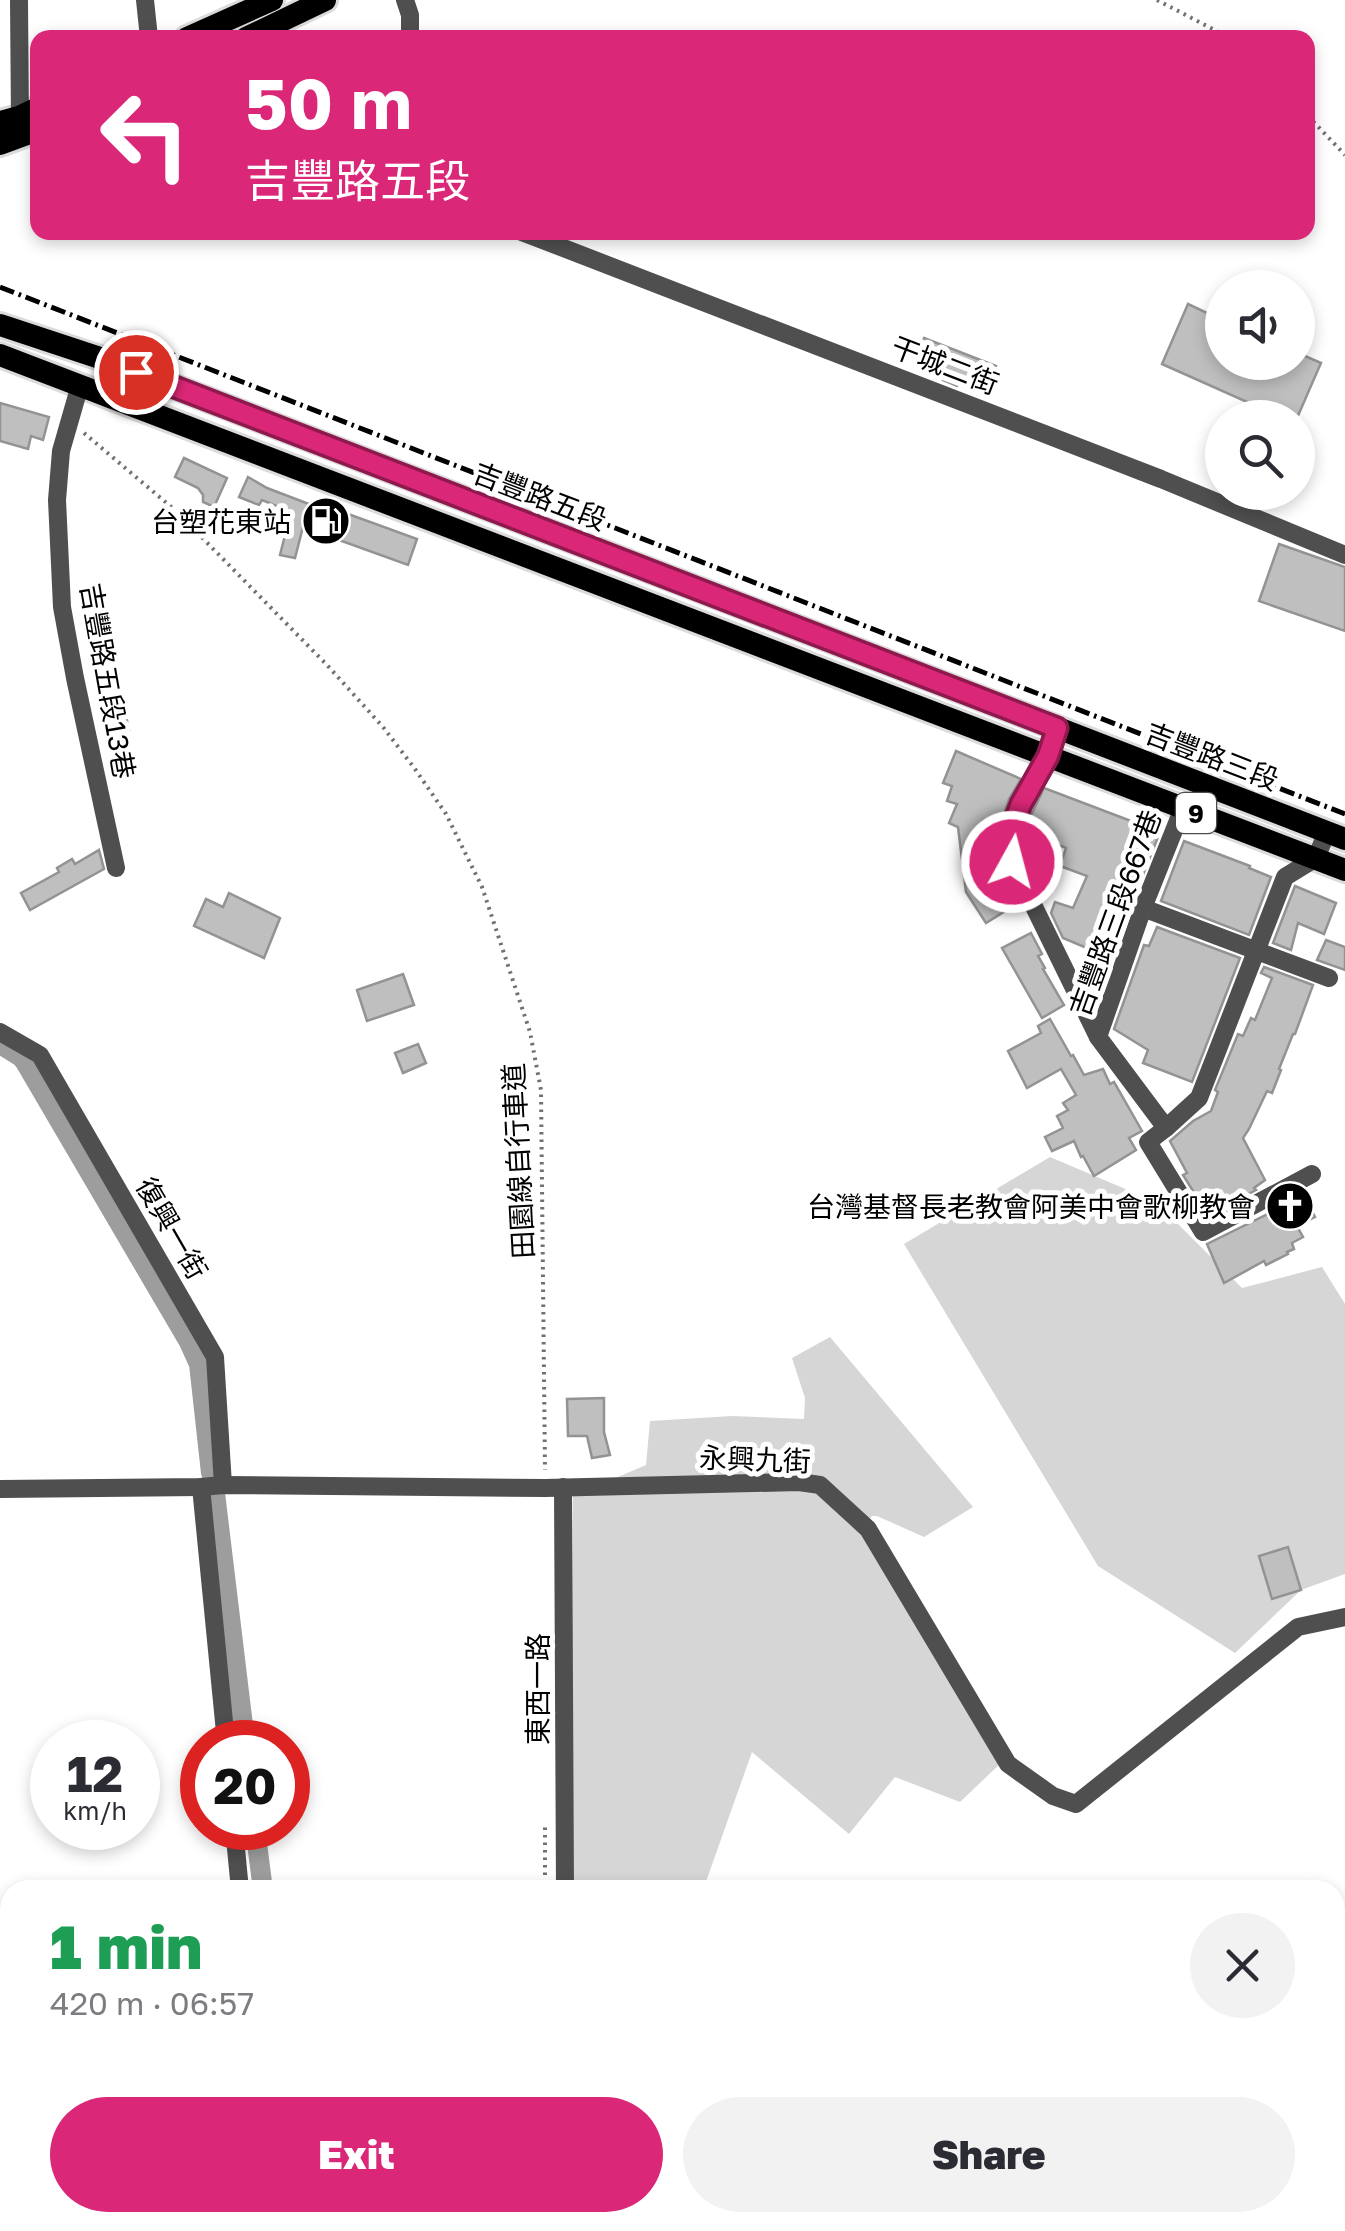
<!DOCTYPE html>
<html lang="en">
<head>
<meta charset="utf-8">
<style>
  body { margin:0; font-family:"Golos Text","Noto Sans TC",sans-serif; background:#f2f2f3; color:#2b2b33; height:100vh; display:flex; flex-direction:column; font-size:38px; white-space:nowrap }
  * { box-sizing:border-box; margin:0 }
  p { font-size:32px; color:#7c7c81 }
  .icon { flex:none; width:55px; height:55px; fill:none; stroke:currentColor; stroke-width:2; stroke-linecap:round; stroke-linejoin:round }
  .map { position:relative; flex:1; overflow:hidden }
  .details { position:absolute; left:0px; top:1880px; width:1345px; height:352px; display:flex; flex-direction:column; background:#fff; border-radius:30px 30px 0 0; box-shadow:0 5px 15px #0003 }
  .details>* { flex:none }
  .hud { position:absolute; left:30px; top:30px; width:1285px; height:210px; border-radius:20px; box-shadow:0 5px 15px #0003; background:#db2777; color:#fff; overflow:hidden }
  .tools { position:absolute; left:1205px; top:270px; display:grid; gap:20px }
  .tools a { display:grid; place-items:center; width:110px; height:110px; border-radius:50%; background:#fff; box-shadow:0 5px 15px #0003; font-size:50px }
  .speed { position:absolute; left:30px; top:1720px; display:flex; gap:20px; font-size:50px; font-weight:700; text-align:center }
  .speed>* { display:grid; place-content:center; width:130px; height:130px; border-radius:50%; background:#fff; box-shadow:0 5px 15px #0003; line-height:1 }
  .speed small { font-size:25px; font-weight:400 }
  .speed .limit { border:15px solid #d22; background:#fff; color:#111 }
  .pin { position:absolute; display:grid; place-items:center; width:85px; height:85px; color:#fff; margin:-42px; border:5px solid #fff; border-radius:50%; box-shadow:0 2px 10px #0007 }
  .me { position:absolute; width:110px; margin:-55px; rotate:7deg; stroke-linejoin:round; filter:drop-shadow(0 0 8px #0008) }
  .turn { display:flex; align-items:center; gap:35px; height:210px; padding:0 50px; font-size:45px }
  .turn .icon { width:130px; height:130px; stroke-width:2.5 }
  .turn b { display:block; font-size:70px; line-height:85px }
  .round { display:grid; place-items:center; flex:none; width:105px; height:105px; border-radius:52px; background:#f2f2f3 }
  .head { display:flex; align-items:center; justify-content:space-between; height:170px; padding:0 50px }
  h1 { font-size:60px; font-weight:800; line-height:75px; color:#1e9e55 }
  .cta { display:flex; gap:20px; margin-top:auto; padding:20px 50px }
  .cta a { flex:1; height:115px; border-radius:60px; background:#db2777; color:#fff; font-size:40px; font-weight:800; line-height:115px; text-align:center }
  .cta a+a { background:#f2f2f3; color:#2b2b33 }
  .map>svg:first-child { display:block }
  .green { fill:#d6d6d6 }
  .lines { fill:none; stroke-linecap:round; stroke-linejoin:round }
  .canal { stroke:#9d9d9d; stroke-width:20 }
  .building { fill:#bfbfbf; stroke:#939393; stroke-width:2.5 }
  .major-casing { stroke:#dbdbdb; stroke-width:28 }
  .path { stroke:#717171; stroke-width:4; stroke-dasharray:2.5 5; stroke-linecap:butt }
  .minor { stroke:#4f4f4f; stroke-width:18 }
  .major { stroke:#000; stroke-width:22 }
  .rail { stroke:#000; stroke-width:5; stroke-dasharray:15 5 2.5 5; stroke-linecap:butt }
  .route-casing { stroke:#8e194d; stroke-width:25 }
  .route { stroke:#db2777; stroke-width:18 }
  .labels { text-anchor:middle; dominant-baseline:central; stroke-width:10; stroke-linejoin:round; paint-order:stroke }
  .shield { fill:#fff; stroke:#4c4c4c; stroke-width:2.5 }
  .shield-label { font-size:25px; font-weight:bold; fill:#000 }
  .street-label { font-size:28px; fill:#000; stroke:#fff }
  .poi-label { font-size:28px; fill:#000; stroke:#fff; text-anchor:end }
</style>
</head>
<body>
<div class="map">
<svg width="1345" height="2231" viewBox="0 0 1345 2231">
  <rect width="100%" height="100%" fill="#fff"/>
  <g class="green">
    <polygon points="1050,1157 1156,1202 1242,1288 1322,1267 1345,1304 1345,1574 1301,1590 1235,1653 1098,1566 904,1244"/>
    <polygon points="830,1337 973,1507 924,1537 877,1516 872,1516 868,1520 1003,1761 960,1802 895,1777 849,1834 752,1752 703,1890 570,1890 573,1496 646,1465 650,1421 732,1416 804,1419 805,1398 792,1358"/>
  </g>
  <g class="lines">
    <g class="canal">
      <polyline points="0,1044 21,1057 25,1062 189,1342 199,1364 211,1473"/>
      <polyline points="215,1493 245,1742"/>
      <polyline points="255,1828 263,1890"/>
    </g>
  </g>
  <g class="building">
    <polygon points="1188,304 1222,320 1222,362 1298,362 1298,353 1321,363 1297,418 1283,418 1162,364"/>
    <polygon points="924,338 996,366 987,389 961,378 957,386 943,380 946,372 915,360"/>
    <polygon points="0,403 49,417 43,440 31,436 28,449 0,441"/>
    <polygon points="184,458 227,478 214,507 203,502 203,495 198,488 175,477"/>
    <polygon points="248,477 267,488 327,511 329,507 417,539 408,565 303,527 295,558 280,555 285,535 280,534 287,510 262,500 259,505 239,497"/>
    <polygon points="1279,544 1345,567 1345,631 1259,601"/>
    <polygon points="124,707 129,730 105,734 100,711"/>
    <polygon points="956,751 1021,779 1009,799 988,858 991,877 1010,908 986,923 966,892 958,827 949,823 957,804 947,801 952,786 943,783"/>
    <polygon points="1044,788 1160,832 1117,940 1102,932 1094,951 1063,938 1051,913 1055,902 1073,908 1087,876 1060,866 1066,848 1024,830"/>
    <polygon points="1184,841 1250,866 1249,868 1271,877 1249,935 1161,901"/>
    <polygon points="99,850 104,869 30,910 21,893 59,872 57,868 72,859 75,864"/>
    <polygon points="1295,886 1336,903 1324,934 1298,923 1291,950 1273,943"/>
    <polygon points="229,893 280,918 264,958 194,926 206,899 223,907"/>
    <polygon points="1157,927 1240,958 1192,1082 1143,1063 1148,1050 1114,1029 1144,945 1149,946"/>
    <polygon points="1031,933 1042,954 1038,956 1045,968 1043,969 1064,1005 1042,1018 1002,948"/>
    <polygon points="1326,940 1345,947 1345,970 1317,960"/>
    <polygon points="1264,967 1313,985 1295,1034 1293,1034 1279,1069 1281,1070 1272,1093 1267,1091 1249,1129 1243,1138 1265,1180 1254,1188 1256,1190 1208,1215 1183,1175 1187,1173 1170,1141 1193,1121 1211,1111 1218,1092 1215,1090 1238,1034 1243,1036 1251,1018 1255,1020 1272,978 1261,973"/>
    <polygon points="403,974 414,1005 367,1021 357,990"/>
    <polygon points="1050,1019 1071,1056 1073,1055 1084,1075 1103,1069 1110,1084 1114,1082 1142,1131 1129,1138 1136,1150 1094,1176 1083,1156 1081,1157 1074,1141 1052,1151 1045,1137 1063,1128 1057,1116 1068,1110 1063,1103 1076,1095 1061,1069 1027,1088 1008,1051 1041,1033 1038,1026"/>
    <polygon points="418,1044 426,1063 403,1073 395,1053"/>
    <polygon points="1304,1196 1315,1217 1297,1226 1303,1237 1292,1243 1294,1249 1287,1252 1288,1254 1266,1265 1264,1261 1224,1283 1207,1244"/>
    <polygon points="604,1398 604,1432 610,1455 592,1458 587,1436 568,1436 567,1399"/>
    <polygon points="1288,1547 1301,1590 1272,1599 1259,1556"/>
  </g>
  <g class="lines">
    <g class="major-casing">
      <g id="major">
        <polyline points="187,38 272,0"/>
        <polyline points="246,38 325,0"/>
        <polyline points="0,122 19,117 38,108"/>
        <polyline points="0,144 38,130"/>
        <polyline points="0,325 100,358 1345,839"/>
        <polyline points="0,355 1345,870"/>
      </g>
    </g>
    <g class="path">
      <polyline points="1157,0 1230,38"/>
      <polyline points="1308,116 1345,155"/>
      <polyline points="84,433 176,511 327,665 383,727 415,769 446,814 482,887 530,1032 541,1090 545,1470"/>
      <polyline points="545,1890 545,1824"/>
      <polyline points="545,2231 545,2222"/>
    </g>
    <g class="minor">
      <polyline points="19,0 20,124"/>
      <polyline points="145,0 149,38"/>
      <polyline points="405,0 410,15 410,38"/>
      <polyline points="522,232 1161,479 1345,555"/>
      <polyline points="80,385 61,451 57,500 62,607 75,678 116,868"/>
      <polyline points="1057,728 1048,756 1021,804 1009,835 1012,862 1098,1037 1166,1128 1148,1142 1203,1232 1312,1174"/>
      <polyline points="1143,908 1329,978"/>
      <polyline points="0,1032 40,1055 215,1357 223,1485"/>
      <polyline points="1098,1037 1143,908 1183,808"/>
      <polyline points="1166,1128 1199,1098 1285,877 1316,858 1327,832"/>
      <polyline points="201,1487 226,1742"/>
      <polyline points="563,1487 565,1890"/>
      <polyline points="0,1489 201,1487 223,1485 545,1488 799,1482 820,1485 868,1529 1008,1764 1053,1796 1076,1804 1298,1627 1345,1617"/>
      <polyline points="234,1828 240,1890"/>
      <polyline points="1335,2018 1345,2018"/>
      <polyline points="291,2222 293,2231"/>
      <polyline points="566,2222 566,2231"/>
    </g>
    <use href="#major" class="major"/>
    <polyline class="rail" points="0,287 1345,814"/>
  </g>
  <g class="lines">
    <g class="route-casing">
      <polyline id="route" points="136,372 1057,728 1048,756 1021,804 1009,836 1012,862"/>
    </g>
    <use href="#route" class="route"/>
  </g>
  <defs>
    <g id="fuel-disc" transform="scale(2.5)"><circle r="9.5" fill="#000" stroke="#fff"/><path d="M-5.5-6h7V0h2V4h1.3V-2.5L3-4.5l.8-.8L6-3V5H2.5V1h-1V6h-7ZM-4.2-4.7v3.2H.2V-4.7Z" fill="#fff"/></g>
    <g id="church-disc" transform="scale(2.5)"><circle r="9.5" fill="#000" stroke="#fff"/><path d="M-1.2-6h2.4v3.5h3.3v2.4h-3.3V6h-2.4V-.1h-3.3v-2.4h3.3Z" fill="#fff"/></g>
  </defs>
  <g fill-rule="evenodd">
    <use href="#fuel-disc" x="326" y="521"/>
    <use href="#church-disc" x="1290" y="1206"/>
  </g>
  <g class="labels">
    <rect class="shield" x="1176" y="793" width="40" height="40" rx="8"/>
    <g class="shield-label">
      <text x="1196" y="813">9</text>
    </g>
    <g class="street-label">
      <text transform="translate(945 365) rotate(21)">干城二街</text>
      <text transform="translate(540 496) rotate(21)">吉豐路五段</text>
      <text transform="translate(108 681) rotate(80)">吉豐路五段13巷</text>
      <text transform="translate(1212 756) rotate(21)">吉豐路三段</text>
      <text transform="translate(1115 913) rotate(-70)">吉豐路三段667巷</text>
      <text transform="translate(518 1161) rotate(-93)">田園線自行車道</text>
      <text transform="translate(172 1228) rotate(60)">復興一街</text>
      <text transform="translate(755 1459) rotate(2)">永興九街</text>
      <text transform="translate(537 1689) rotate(-90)">東西一路</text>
    </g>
    <g class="poi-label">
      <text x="291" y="521">台塑花東站</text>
      <text x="1255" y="1206">台灣基督長老教會阿美中會歌柳教會</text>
    </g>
  </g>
</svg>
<div class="tools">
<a><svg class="icon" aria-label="sound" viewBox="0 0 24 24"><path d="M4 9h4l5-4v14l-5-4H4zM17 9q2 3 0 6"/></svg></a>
<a><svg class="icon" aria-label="search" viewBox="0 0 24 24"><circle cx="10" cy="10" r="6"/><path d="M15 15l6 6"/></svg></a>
</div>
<div class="speed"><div>12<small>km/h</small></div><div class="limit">20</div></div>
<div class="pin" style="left:136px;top:372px;background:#d93025"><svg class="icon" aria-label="arrive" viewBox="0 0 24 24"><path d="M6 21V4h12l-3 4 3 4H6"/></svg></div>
<svg class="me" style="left:1012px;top:862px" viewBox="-20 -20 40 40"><circle r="17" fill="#db2777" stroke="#fff" stroke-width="3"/><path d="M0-11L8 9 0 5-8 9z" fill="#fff"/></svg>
<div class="hud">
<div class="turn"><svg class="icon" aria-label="left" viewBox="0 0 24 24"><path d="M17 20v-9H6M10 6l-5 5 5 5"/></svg><div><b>50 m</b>吉豐路五段</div></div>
</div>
<section class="details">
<div class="head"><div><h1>1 min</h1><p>420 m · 06:57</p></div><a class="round"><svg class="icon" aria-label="close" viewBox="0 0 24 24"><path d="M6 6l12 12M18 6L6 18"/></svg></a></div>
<div class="cta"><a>Exit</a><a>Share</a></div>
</section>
</div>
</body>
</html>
